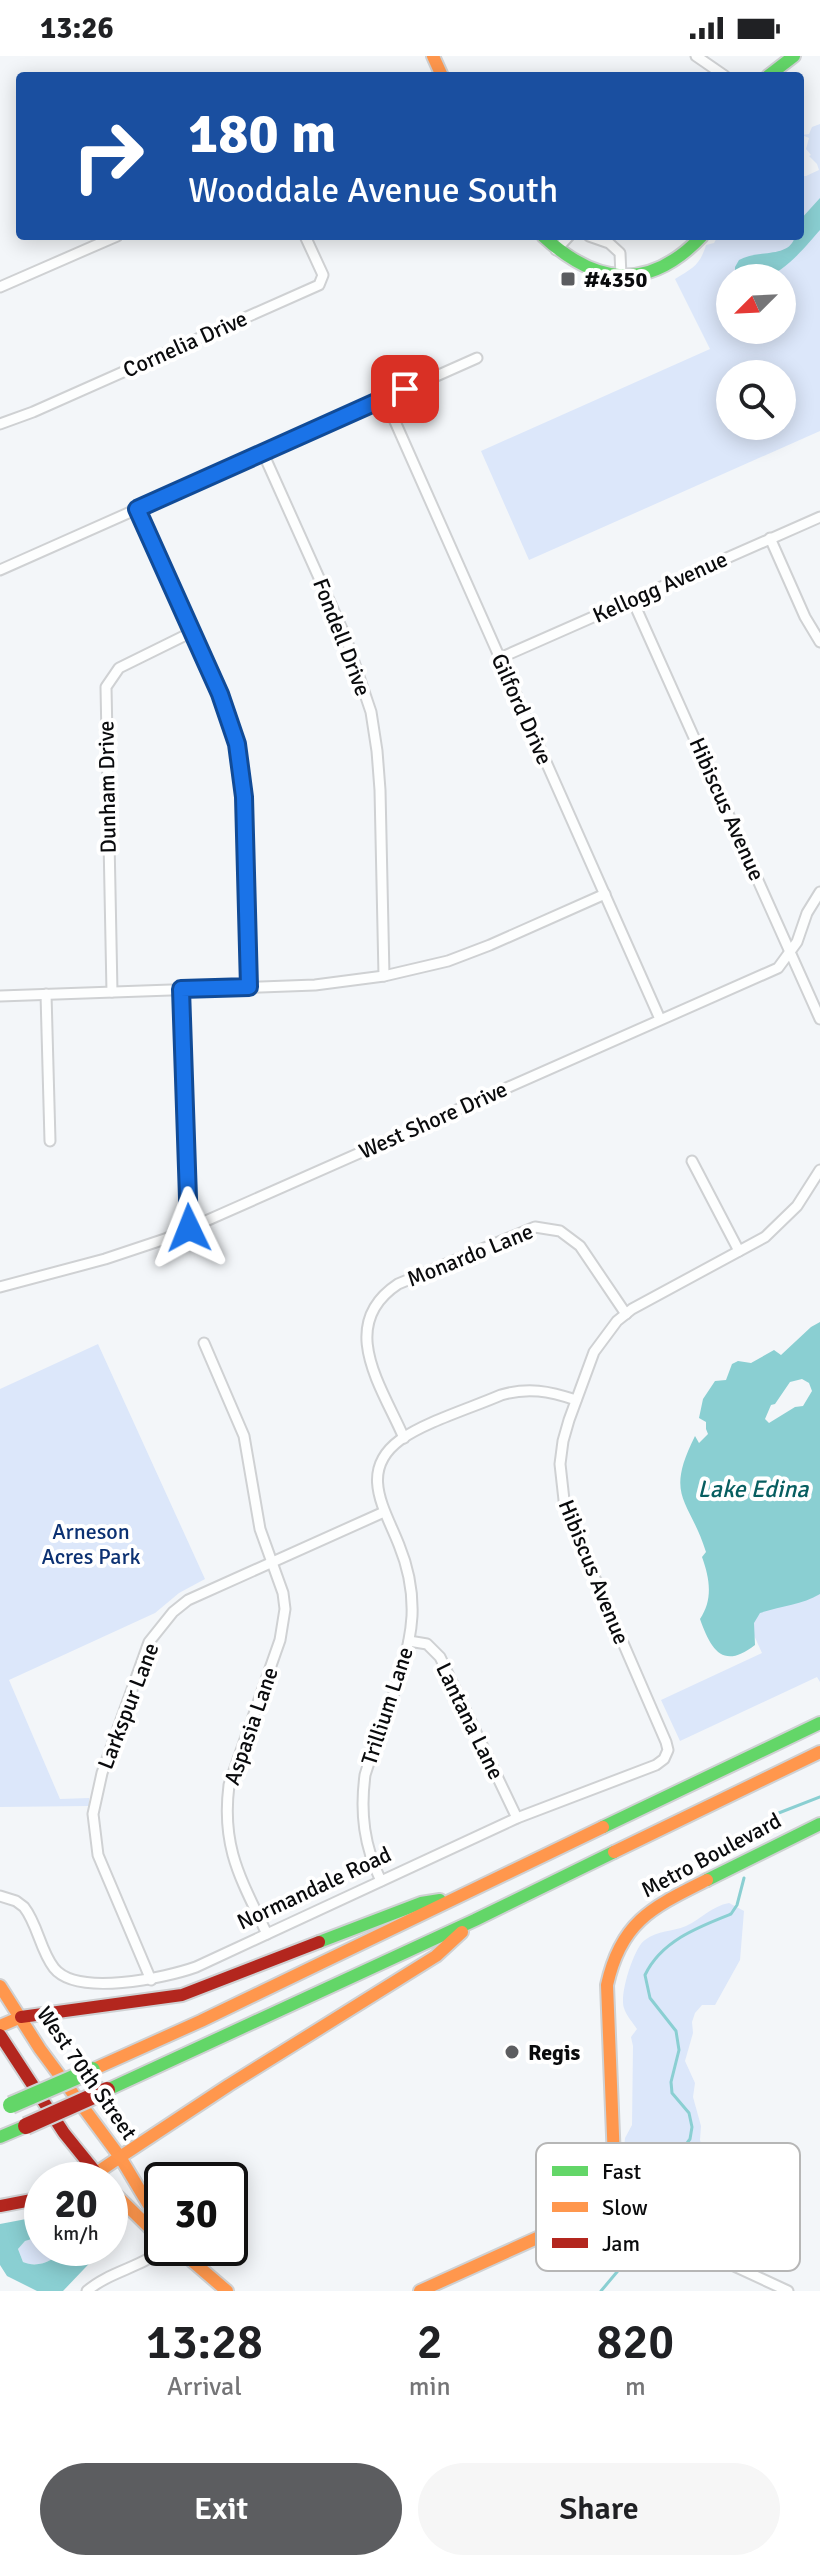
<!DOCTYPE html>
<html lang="en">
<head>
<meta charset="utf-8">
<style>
  body { margin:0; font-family:Signika,sans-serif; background:#f6f6f6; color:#202124; height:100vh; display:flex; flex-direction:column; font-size:30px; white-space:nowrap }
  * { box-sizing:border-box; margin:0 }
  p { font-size:26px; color:#757577 }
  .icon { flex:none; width:44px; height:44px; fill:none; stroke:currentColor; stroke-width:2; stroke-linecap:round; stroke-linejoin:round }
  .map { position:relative; height:2235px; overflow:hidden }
  .panel { display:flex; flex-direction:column; background:#fff; flex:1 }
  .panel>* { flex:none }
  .guide { position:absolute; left:16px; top:16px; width:788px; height:168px; border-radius:8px; box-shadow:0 4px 20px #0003; background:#1a4fa0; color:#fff; overflow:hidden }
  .needle { width:52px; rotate:246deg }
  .buttons { position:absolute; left:716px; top:208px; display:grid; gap:16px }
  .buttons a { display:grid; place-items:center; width:80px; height:80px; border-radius:50%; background:#fff; box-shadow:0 4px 20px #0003; font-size:40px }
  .speed { position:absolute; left:24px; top:2106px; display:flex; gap:16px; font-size:40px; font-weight:700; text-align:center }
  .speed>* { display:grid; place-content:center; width:104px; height:104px; border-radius:50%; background:#fff; box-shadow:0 4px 20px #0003; line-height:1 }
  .speed small { font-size:20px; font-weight:400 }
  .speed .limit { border:4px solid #111; border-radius:12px; background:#fff; color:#111 }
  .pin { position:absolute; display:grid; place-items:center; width:68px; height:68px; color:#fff; margin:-34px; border-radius:16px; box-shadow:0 4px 12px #0006 }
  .me { position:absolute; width:88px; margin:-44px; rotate:358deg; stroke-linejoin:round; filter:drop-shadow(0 0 6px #0008) }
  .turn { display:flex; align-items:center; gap:28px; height:168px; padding:0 40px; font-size:36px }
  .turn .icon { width:104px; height:104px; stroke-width:2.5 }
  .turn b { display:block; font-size:56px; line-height:68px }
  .eta { display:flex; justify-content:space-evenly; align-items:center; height:136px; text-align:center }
  .eta b { font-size:48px; font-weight:600; line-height:56px }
  .primary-button { display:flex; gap:16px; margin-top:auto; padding:16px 40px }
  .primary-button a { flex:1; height:92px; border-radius:48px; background:#5c5d60; color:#fff; font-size:32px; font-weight:600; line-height:92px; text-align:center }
  .primary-button a+a { background:#f6f6f6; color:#202124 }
  .status { display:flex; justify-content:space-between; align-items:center; height:56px; padding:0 40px; background:#fff; direction:ltr }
  .status svg { height:22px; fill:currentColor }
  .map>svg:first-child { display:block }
  .green { fill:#dce7fa; fill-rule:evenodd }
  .water { fill:#8acfd2; fill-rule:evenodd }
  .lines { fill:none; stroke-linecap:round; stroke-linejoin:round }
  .stream { stroke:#8acfd2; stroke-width:3 }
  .street-casing { stroke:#cfd1d3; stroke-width:13 }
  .fast-casing { stroke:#cfd1d3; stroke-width:16 }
  .slow-casing { stroke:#cfd1d3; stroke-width:16 }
  .jam-casing { stroke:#cfd1d3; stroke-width:16 }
  .street { stroke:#fdfefe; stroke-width:9 }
  .fast { stroke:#63d668; stroke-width:12 }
  .slow { stroke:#ff974d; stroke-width:12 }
  .jam { stroke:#b3261e; stroke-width:12 }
  .fast-bridge-casing { stroke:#cfd1d3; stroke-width:20; stroke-linecap:butt }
  .jam-bridge-casing { stroke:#cfd1d3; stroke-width:20; stroke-linecap:butt }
  .fast-bridge { stroke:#63d668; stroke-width:16 }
  .jam-bridge { stroke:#b3261e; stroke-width:16 }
  .route-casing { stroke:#114b97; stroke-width:20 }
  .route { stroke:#1a73e8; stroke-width:14 }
  .poi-dot { fill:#5c5d60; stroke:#fff; stroke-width:3 }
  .labels { text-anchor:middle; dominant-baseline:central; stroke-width:8; stroke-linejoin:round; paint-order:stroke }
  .poi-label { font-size:22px; font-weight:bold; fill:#0a0b0d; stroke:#fff; text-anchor:start }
  .street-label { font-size:22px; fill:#0a0b0d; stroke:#fff }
  .park-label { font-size:22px; fill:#0c3172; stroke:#fff }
  .water-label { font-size:24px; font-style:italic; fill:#075e60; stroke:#fff }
  .key { fill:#fff; stroke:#b6b6b6; stroke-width:2 }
  .key-label { font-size:22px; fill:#0a0b0d }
</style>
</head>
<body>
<div class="status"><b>13:26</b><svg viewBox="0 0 49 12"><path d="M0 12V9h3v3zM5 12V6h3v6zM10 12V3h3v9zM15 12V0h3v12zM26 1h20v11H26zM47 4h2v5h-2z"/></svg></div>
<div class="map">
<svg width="820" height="2235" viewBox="0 0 820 2235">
  <rect width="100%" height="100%" fill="#f3f6f9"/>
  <g class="green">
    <path d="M820,68V375L529,504L481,395L710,293L675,223C693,212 700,209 706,189L714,187L718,180H800V120H806L819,114L817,108L809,100L811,99L806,93L809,82L802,79L809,78L812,71ZM730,222H782V274H730ZM730,318H782V370H730Z"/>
    <polygon points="98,1288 205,1523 179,1537 155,1557 9,1624 60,1743 89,1742 89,1750 0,1751 0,1333"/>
    <polygon points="820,1515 820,1626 817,1621 680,1685 661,1644 762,1597 741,1551"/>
    <path d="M729,1847L744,1855L740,1904L715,1949H702L695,1957L692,1966L693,1977L685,2005L695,2027L693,2041L701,2070L700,2084L705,2100L703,2108L695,2115L684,2137L683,2157L675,2164H669L634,2142L624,2113V2092L625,2082L632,2069L633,1990L631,1981L637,1973C633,1967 626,1959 624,1952C619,1939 634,1891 645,1884C658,1874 672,1876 686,1870C701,1863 712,1850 729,1847Z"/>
    <path d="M42,2180V2192H65C54,2204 39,2213 23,2206L18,2193L25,2185Z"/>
  </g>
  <g class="water">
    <path d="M820,142V174C806,190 783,219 761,222C752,223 743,222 735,222V211L739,204C758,193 790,203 795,180H800V164Z"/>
    <path d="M820,1266V1538C802,1549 780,1550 760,1557L754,1567L755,1589C723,1614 711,1594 700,1563C713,1544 710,1523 702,1501L706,1496C689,1442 664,1442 695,1380L699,1387L708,1378L706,1373V1366L699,1362L703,1343L715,1325L726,1324L732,1308L738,1305L751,1307L774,1294L781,1299L811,1271ZM802,1323L809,1327L812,1335L803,1350L795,1351L769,1367L765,1363L771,1349L775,1348L790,1326Z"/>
    <path d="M42,2160V2180L25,2185L18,2193L23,2206C39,2213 54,2204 65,2192H104L63,2235H37L7,2220L0,2209V2168Z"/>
  </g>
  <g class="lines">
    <g class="stream">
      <polyline points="761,1776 771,1760 820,1741"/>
      <path d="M648,2166L658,2145L669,2134L676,2120L682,2094L690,2083L692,2071L689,2057L672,2037L671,2026L679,1994L676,1975L650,1942L645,1919C661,1885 698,1871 731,1858L737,1849L744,1822"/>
      <polyline points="601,2235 622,2210 645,2173"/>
    </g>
    <g class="street-casing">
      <g id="street">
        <polyline points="696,0 725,20"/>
        <polyline points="589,180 609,187 620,197 621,220"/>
        <polyline points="556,194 569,180"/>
        <polyline points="0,231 117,180"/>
        <polyline points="385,343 660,963"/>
        <polyline points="0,368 33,356 319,229 323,219 305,180"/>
        <polyline points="263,397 346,582 371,656 377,695 380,734 384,920"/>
        <polyline points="137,453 220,638 237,688 244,741 249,931"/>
        <polyline points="770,482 805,561 820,586"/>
        <polyline points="0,514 477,302"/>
        <polyline points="632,543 820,963"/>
        <polyline points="500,602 820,461"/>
        <polyline points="181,933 189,1172"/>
        <polyline points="112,936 106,631 119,612 192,576"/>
        <polyline points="46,938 50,1085"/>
        <polyline points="0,940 315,929 384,920 448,905 490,889 605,838"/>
        <polyline points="692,1105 739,1195"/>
        <polyline points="0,1231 105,1203 165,1183 778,912 797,886 807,857 820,836"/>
        <path d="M204,1287L244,1380L260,1473L283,1537L285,1553L280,1584L229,1729C221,1792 241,1823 267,1878"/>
        <path d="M404,1382C382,1331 336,1269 398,1228L535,1171L560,1175L580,1190L626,1258"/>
        <polyline points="409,1585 427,1588 440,1601 517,1762"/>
        <path d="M381,1825C364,1790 360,1757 365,1719C380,1669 409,1612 412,1560C413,1536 408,1511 399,1489C385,1453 358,1415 400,1384C425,1366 471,1352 501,1339C528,1331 549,1335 576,1344"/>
        <path d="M0,1840L16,1845L24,1851C38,1869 40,1894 54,1912C77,1941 165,1922 196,1911L517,1762L656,1709L664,1703L668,1694L666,1686L565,1453L560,1408L563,1385L569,1364L594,1296L617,1265L632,1253L765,1181L797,1150L820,1114"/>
        <polyline points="151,1924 98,1799 93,1758 102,1717 149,1586 173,1556 188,1544 384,1456"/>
        <polyline points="600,2148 788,2235"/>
        <path d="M87,2235C110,2215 141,2212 164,2192"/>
      </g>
    </g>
    <g class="fast-casing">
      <g id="fast">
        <polyline points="768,20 794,0"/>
        <path d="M543,180C597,230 650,235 702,180"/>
        <polyline points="603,1771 820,1667"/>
        <polyline points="707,1824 820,1768"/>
        <polyline points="319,1886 421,1847 440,1844"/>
        <polyline points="107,2034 475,1864 614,1796"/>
        <polyline points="0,2081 26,2070"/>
      </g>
    </g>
    <g class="slow-casing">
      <g id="slow">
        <polyline points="433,0 442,20"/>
        <polyline points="614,1796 820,1696"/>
        <polyline points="0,1930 40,1993 120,2101 162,2171"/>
        <polyline points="0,1970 21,1961"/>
        <polyline points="92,2014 201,1965 603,1771"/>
        <polyline points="120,2101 229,2029 436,1900 462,1876"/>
        <polyline points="86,2124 120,2101"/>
        <polyline points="110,2133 162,2184"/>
        <polyline points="177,2192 227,2235"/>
        <path d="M420,2235L577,2164C600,2148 610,2132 614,2104L607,1929C621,1865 653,1851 707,1824"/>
      </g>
    </g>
    <g class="jam-casing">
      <g id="jam">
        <polyline points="21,1961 182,1939 319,1886"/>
        <polyline points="0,1979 64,2077 102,2124"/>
        <polyline points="0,2150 42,2142"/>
      </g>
    </g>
    <use href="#street" class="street"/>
    <use href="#fast" class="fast"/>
    <use href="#slow" class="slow"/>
    <use href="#jam" class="jam"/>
    <g class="fast-bridge-casing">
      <polyline id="fast-bridge" points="11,2049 92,2014"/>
    </g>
    <g class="jam-bridge-casing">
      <polyline id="jam-bridge" points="26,2070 107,2034"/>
    </g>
    <use href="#fast-bridge" class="fast-bridge"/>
    <use href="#jam-bridge" class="jam-bridge"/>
  </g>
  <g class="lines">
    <g class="route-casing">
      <polyline id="route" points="189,1172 181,933 249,931 244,741 237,688 220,638 137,453 405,333"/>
    </g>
    <use href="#route" class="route"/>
  </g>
  <g class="poi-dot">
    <rect x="560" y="215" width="16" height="16" rx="4"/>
    <circle cx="512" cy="1996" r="8"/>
  </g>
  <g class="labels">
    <g class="poi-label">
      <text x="584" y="223">#4350</text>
      <text x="528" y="1996">Regis</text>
    </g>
    <g class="street-label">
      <text transform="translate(185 288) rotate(-24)">Cornelia Drive</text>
      <text transform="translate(660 531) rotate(-24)">Kellogg Avenue</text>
      <text transform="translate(342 581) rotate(69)">Fondell Drive</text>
      <text transform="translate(522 653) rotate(66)">Gilford Drive</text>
      <text transform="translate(107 731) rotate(-91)">Dunham Drive</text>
      <text transform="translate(727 753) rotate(66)">Hibiscus Avenue</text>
      <text transform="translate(433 1064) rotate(-24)">West Shore Drive</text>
      <text transform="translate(470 1199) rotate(-22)">Monardo Lane</text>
      <text transform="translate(594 1516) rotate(68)">Hibiscus Avenue</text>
      <text transform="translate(128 1650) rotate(-69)">Larkspur Lane</text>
      <text transform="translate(387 1650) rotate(-72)">Trillium Lane</text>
      <text transform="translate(470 1665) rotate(64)">Lantana Lane</text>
      <text transform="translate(251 1670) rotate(-71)">Aspasia Lane</text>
      <text transform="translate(711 1799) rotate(-28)">Metro Boulevard</text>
      <text transform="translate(314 1832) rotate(-25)">Normandale Road</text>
      <text transform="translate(87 2017) rotate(55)">West 70th Street</text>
    </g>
    <g class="park-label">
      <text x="91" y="1475">Arneson<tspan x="91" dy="25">Acres Park</tspan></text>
    </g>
    <g class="water-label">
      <text x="753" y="1433">Lake Edina</text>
    </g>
  </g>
  <rect x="536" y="2087" width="264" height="128" rx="12" class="key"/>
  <rect x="552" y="2110" width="36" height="10" fill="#63d668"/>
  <rect x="552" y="2146" width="36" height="10" fill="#ff974d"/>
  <rect x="552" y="2182" width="36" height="10" fill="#b3261e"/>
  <g class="key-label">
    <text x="602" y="2123">Fast</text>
    <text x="602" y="2159">Slow</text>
    <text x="602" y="2195">Jam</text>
  </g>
</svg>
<div class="buttons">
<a><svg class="needle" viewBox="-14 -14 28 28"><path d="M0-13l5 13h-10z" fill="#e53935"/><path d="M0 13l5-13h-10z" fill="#757577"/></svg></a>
<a><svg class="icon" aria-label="search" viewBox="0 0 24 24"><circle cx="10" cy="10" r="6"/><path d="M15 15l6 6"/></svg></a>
</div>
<div class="speed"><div>20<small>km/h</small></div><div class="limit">30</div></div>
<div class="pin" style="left:405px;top:333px;background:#d93025"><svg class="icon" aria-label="arrive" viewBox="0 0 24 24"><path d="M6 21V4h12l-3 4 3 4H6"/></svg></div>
<svg class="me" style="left:189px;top:1172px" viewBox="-20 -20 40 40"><path d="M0-17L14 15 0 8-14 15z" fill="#1a73e8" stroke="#fff" stroke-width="4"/></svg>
<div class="guide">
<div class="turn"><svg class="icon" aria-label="right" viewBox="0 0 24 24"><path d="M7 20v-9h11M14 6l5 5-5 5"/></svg><div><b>180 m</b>Wooddale Avenue South</div></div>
</div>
</div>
<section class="panel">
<div class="eta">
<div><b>13:28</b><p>Arrival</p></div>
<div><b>2</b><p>min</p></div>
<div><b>820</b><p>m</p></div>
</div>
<div class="primary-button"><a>Exit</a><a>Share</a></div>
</section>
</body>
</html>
